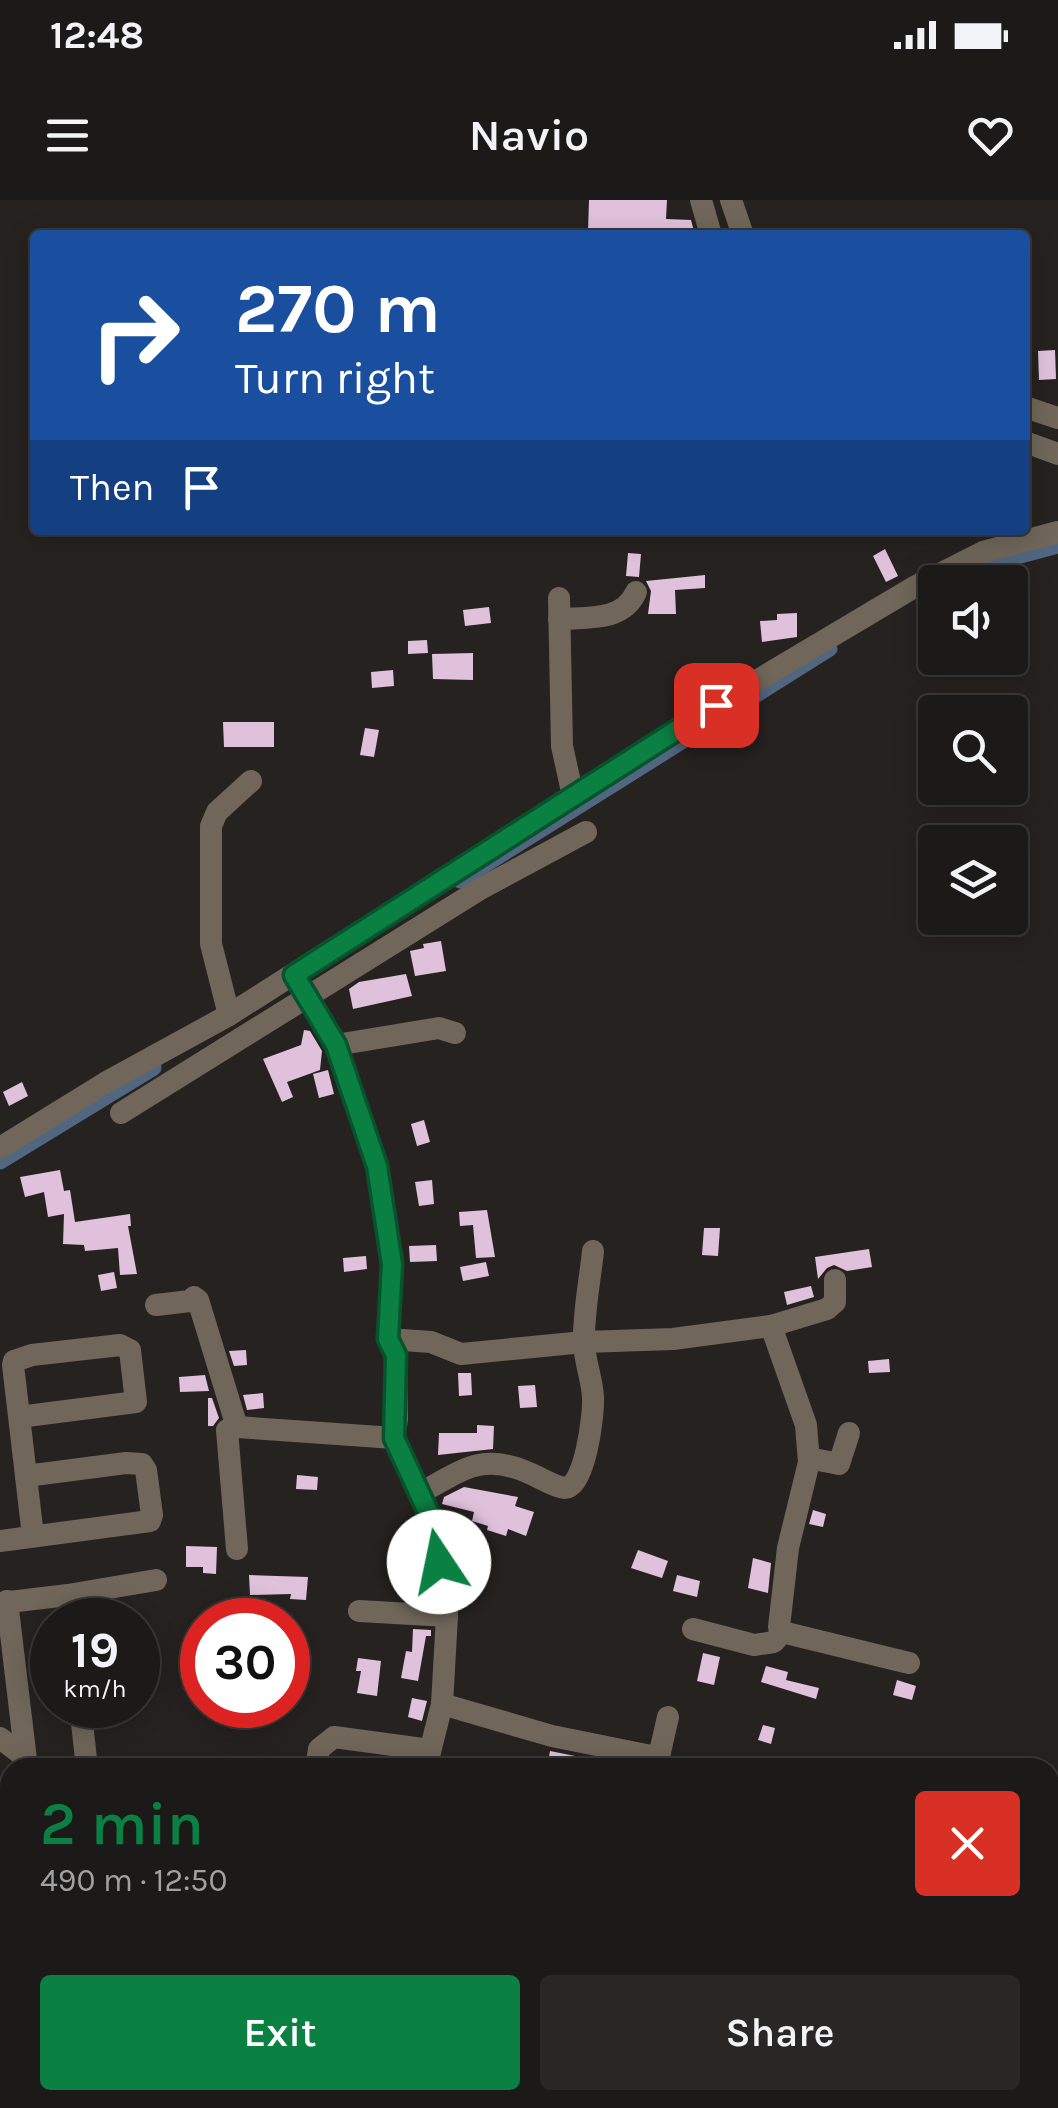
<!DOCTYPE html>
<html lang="en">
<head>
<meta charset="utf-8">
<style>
  body { margin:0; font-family:Karla,sans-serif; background:#292725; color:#f1f3f6; height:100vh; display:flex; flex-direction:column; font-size:38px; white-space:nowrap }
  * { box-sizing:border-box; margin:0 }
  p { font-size:32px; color:#a0a1a2 }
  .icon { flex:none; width:55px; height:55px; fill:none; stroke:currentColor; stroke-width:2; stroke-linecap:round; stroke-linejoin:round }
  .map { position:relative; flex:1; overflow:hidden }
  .sheet { position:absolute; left:0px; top:1558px; width:1060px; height:352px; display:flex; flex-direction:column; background:#1c1a18; border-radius:30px 30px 0 0; box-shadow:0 5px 25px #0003,0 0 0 2px #3a3837 }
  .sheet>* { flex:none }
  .banner { position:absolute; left:30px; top:30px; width:1000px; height:305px; border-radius:10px; box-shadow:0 5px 25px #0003,0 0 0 2px #3a3837; background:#1a4fa0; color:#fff; overflow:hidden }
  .fabs { position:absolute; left:918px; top:365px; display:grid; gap:20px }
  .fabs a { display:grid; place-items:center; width:110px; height:110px; border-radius:10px; background:#1c1a18; box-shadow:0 5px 25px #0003,0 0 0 2px #3a3837; font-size:50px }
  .speed { position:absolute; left:30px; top:1398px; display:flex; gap:20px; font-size:50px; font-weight:700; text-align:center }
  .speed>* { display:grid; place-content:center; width:130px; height:130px; border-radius:50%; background:#1c1a18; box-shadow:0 5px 25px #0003,0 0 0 2px #3a3837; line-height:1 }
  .speed small { font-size:25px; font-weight:400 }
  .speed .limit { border:15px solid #d22; background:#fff; color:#111 }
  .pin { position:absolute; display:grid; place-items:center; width:85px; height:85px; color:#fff; margin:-42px; border-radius:20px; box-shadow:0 5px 15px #0006 }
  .me { position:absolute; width:110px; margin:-55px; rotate:349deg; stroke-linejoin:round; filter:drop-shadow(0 0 8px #0008) }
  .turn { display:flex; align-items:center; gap:35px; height:210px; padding:0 40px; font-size:45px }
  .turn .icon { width:130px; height:130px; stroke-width:2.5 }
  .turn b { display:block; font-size:70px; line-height:85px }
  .then { display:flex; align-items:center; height:95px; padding:0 40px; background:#0003; gap:20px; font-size:38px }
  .round { display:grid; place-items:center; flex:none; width:105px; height:105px; border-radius:10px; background:#292725 }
  .overview { display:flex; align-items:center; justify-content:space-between; height:170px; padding:0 40px }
  h1 { font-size:60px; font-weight:600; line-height:75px; color:#0b8043 }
  .cta { display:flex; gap:20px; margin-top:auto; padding:20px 40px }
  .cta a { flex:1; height:115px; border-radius:10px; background:#0b8043; color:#fff; font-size:40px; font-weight:600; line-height:115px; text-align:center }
  .cta a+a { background:#292725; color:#f1f3f6 }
  .status { display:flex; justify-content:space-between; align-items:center; height:70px; padding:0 50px; background:#1c1a18; direction:ltr }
  .status svg { height:28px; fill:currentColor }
  header { display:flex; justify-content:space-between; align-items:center; height:130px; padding:0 40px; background:#1c1a18; font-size:45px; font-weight:600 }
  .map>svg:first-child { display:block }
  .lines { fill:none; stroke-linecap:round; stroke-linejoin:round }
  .canal { stroke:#516781; stroke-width:15 }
  .building { fill:#dfc1db }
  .minor { stroke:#70675a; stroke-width:22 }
  .route-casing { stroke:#07532c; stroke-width:25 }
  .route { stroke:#0b8043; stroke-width:18 }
</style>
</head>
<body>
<div class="status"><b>12:48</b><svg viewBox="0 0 49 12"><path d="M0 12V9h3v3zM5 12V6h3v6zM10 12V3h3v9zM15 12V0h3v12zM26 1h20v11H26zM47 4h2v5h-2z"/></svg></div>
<header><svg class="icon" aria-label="menu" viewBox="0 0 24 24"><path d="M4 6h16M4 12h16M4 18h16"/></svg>Navio<svg class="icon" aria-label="heart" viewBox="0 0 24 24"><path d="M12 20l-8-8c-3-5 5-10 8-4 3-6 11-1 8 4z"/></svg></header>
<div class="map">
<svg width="1058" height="1908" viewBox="0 0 1058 1908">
  <rect width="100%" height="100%" fill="#262220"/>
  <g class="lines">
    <g class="canal">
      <polyline points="960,372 1058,346"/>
      <polyline points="460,681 830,449"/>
      <polyline points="0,962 154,868"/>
    </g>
  </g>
  <g class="building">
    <polygon points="589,0 667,0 666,19 691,20 695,35 588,32"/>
    <polygon points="1055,150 1056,179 1039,180 1038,151"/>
    <polygon points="885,349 898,376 886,382 873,356"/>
    <polygon points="628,353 641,354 639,377 626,376"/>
    <polygon points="705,375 705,388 675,390 676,414 648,414 651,391 646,381"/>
    <polygon points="489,407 491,423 465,426 463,410"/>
    <polygon points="797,413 797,437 762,442 760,421 777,420 777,414"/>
    <polygon points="427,440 428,453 408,454 408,441"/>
    <polygon points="473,453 473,480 433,479 432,454"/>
    <polygon points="393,470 394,486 372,488 371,472"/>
    <polygon points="223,522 274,522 274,547 224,547"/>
    <polygon points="365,528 379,530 374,557 360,555"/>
    <polygon points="441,741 446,771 415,776 410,751 424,748 423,744"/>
    <polygon points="406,774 412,796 353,809 349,789 359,782"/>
    <polygon points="304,830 310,831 322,851 320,870 287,882 293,897 282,902 263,859 301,845"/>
    <polygon points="328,870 334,894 319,898 313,874"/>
    <polygon points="22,882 28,896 9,906 3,892"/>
    <polygon points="424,920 430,942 417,946 411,924"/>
    <polygon points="60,970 64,991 70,990 75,1022 130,1014 131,1026 128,1026 137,1074 120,1075 118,1048 85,1051 84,1045 63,1044 64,1014 48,1017 44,992 25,997 20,977"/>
    <polygon points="432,980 434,1004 419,1006 415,982"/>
    <polygon points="487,1010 495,1057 476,1058 473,1025 460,1026 459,1012"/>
    <polygon points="704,1028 720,1028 718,1056 702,1055"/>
    <polygon points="436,1045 437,1061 410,1062 409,1046"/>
    <polygon points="869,1049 872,1067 847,1071 834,1065 827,1068 818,1079 815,1057"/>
    <polygon points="366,1056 367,1069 344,1072 343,1058"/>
    <polygon points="486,1062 489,1076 463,1081 460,1067"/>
    <polygon points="114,1072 117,1088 101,1091 98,1075"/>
    <polygon points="811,1086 814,1097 787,1105 784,1092"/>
    <polygon points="246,1150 247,1165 234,1166 229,1151"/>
    <polygon points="889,1159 890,1172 869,1173 868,1161"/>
    <polygon points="458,1173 471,1173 472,1195 459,1196"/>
    <polygon points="205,1175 209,1191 180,1192 179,1177"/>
    <polygon points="535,1185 537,1207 520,1208 518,1186"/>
    <polygon points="263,1193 264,1208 247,1210 243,1195"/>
    <polygon points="208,1198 212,1198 219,1218 213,1226 208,1226"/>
    <polygon points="477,1225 494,1226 493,1249 438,1255 439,1233 477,1233"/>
    <polygon points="297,1275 318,1277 317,1290 296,1289"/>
    <polygon points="464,1287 518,1297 515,1306 534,1312 526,1336 508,1329 506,1336 487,1330 488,1326 472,1321 474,1312 442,1304 444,1297"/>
    <polygon points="813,1310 826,1314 823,1327 809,1324"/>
    <polygon points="186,1346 217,1347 216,1374 203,1373 203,1367 186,1367"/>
    <polygon points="638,1350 668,1361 662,1378 631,1368"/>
    <polygon points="753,1358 771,1363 768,1393 748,1388"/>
    <polygon points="249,1375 308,1377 306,1400 290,1399 291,1394 250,1395"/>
    <polygon points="677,1375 700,1381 697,1397 673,1391"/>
    <polygon points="413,1429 431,1430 431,1436 426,1436 418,1481 401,1478 406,1451 412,1452"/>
    <polygon points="703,1453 720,1457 714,1485 697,1481"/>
    <polygon points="358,1458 381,1461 377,1496 357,1493 361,1471 356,1471"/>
    <polygon points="766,1466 788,1472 786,1480 819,1488 816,1499 761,1482"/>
    <polygon points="897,1480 916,1486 912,1500 893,1495"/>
    <polygon points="412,1498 427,1501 422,1521 408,1517"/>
    <polygon points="763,1525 775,1528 771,1544 758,1540"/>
    <polygon points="550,1551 575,1556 572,1568 547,1568"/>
  </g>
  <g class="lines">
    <g class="minor">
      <polyline points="701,0 711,35"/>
      <polyline points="731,0 743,35"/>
      <polyline points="1025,207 1058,218"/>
      <polyline points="1025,242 1058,254"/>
      <polyline points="559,398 562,546 573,596"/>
      <path d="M559,419C587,417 623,422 636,392"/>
      <polyline points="294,775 336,845 377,966 392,1064 388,1139 396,1155 397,1219 394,1238 435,1327 447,1416 442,1504 426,1568"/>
      <polyline points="229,815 211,744 211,626 217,612 251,581"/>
      <polyline points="336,845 439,828 455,833"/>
      <polyline points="121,913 482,688 586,632"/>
      <polyline points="0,948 105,883 229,815 716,505 916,386 983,352 1058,332"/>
      <polyline points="156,1105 190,1101 194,1097 198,1100 237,1227"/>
      <polyline points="771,1126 806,1225 809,1262 788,1348 779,1427 782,1432 909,1463"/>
      <polyline points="388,1139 431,1142 461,1154 584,1142 673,1139 771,1126 827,1109 835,1102 835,1080"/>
      <polyline points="19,1217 136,1202 130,1150 120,1145 32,1155 14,1161 13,1165 33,1336"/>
      <polyline points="809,1262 819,1260 839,1264 849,1233"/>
      <path d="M422,1292C463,1270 482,1252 529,1273C539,1277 554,1287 565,1288C585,1288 594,1214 593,1197C592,1179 585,1162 584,1144C583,1114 590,1081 593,1051"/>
      <polyline points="0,1341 150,1321 152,1315 146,1270 142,1264 126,1263 26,1276"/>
      <polyline points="237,1349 227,1230 237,1227 394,1238"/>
      <polyline points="7,1401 27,1568"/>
      <polyline points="0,1403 68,1395 156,1380"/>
      <polyline points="359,1411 447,1416"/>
      <polyline points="693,1429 754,1445 774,1442 782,1432"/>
      <polyline points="442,1504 552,1536 651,1556 660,1552 668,1517"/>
      <polyline points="80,1505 87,1568"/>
      <polyline points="0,1538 25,1557"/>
      <polyline points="316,1568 319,1549 334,1537 430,1550"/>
      <polyline points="0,1613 10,1621"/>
      <polyline points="0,1639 10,1648"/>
      <polyline points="415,1900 416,1908"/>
    </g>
  </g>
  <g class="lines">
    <g class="route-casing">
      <polyline id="route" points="439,1362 435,1327 394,1238 396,1155 388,1139 392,1064 377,966 336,845 294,775 716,505"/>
    </g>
    <use href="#route" class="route"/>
  </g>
</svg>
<div class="fabs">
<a><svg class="icon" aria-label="sound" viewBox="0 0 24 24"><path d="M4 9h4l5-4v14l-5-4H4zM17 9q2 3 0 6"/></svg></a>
<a><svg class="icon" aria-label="search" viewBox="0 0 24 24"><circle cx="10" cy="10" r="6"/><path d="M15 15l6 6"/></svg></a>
<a><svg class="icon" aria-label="layers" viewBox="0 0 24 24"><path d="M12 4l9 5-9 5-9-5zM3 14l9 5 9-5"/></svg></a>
</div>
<div class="speed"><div>19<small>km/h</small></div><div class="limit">30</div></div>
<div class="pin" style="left:716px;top:505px;background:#d93025"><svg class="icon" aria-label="arrive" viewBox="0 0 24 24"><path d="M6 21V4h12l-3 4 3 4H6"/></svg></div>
<svg class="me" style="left:439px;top:1362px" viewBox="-20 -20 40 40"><circle r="19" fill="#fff"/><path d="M0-13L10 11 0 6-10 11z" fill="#0b8043"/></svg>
<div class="banner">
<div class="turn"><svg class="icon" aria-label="right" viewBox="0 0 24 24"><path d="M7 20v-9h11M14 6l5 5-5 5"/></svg><div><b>270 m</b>Turn right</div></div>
<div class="then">Then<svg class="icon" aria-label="arrive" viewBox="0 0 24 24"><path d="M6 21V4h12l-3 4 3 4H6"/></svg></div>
</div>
<section class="sheet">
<div class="overview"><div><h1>2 min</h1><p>490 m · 12:50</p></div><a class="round" style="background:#d93025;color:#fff"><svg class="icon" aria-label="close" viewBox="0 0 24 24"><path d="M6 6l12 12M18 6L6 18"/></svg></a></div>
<div class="cta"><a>Exit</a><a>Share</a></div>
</section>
</div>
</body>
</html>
